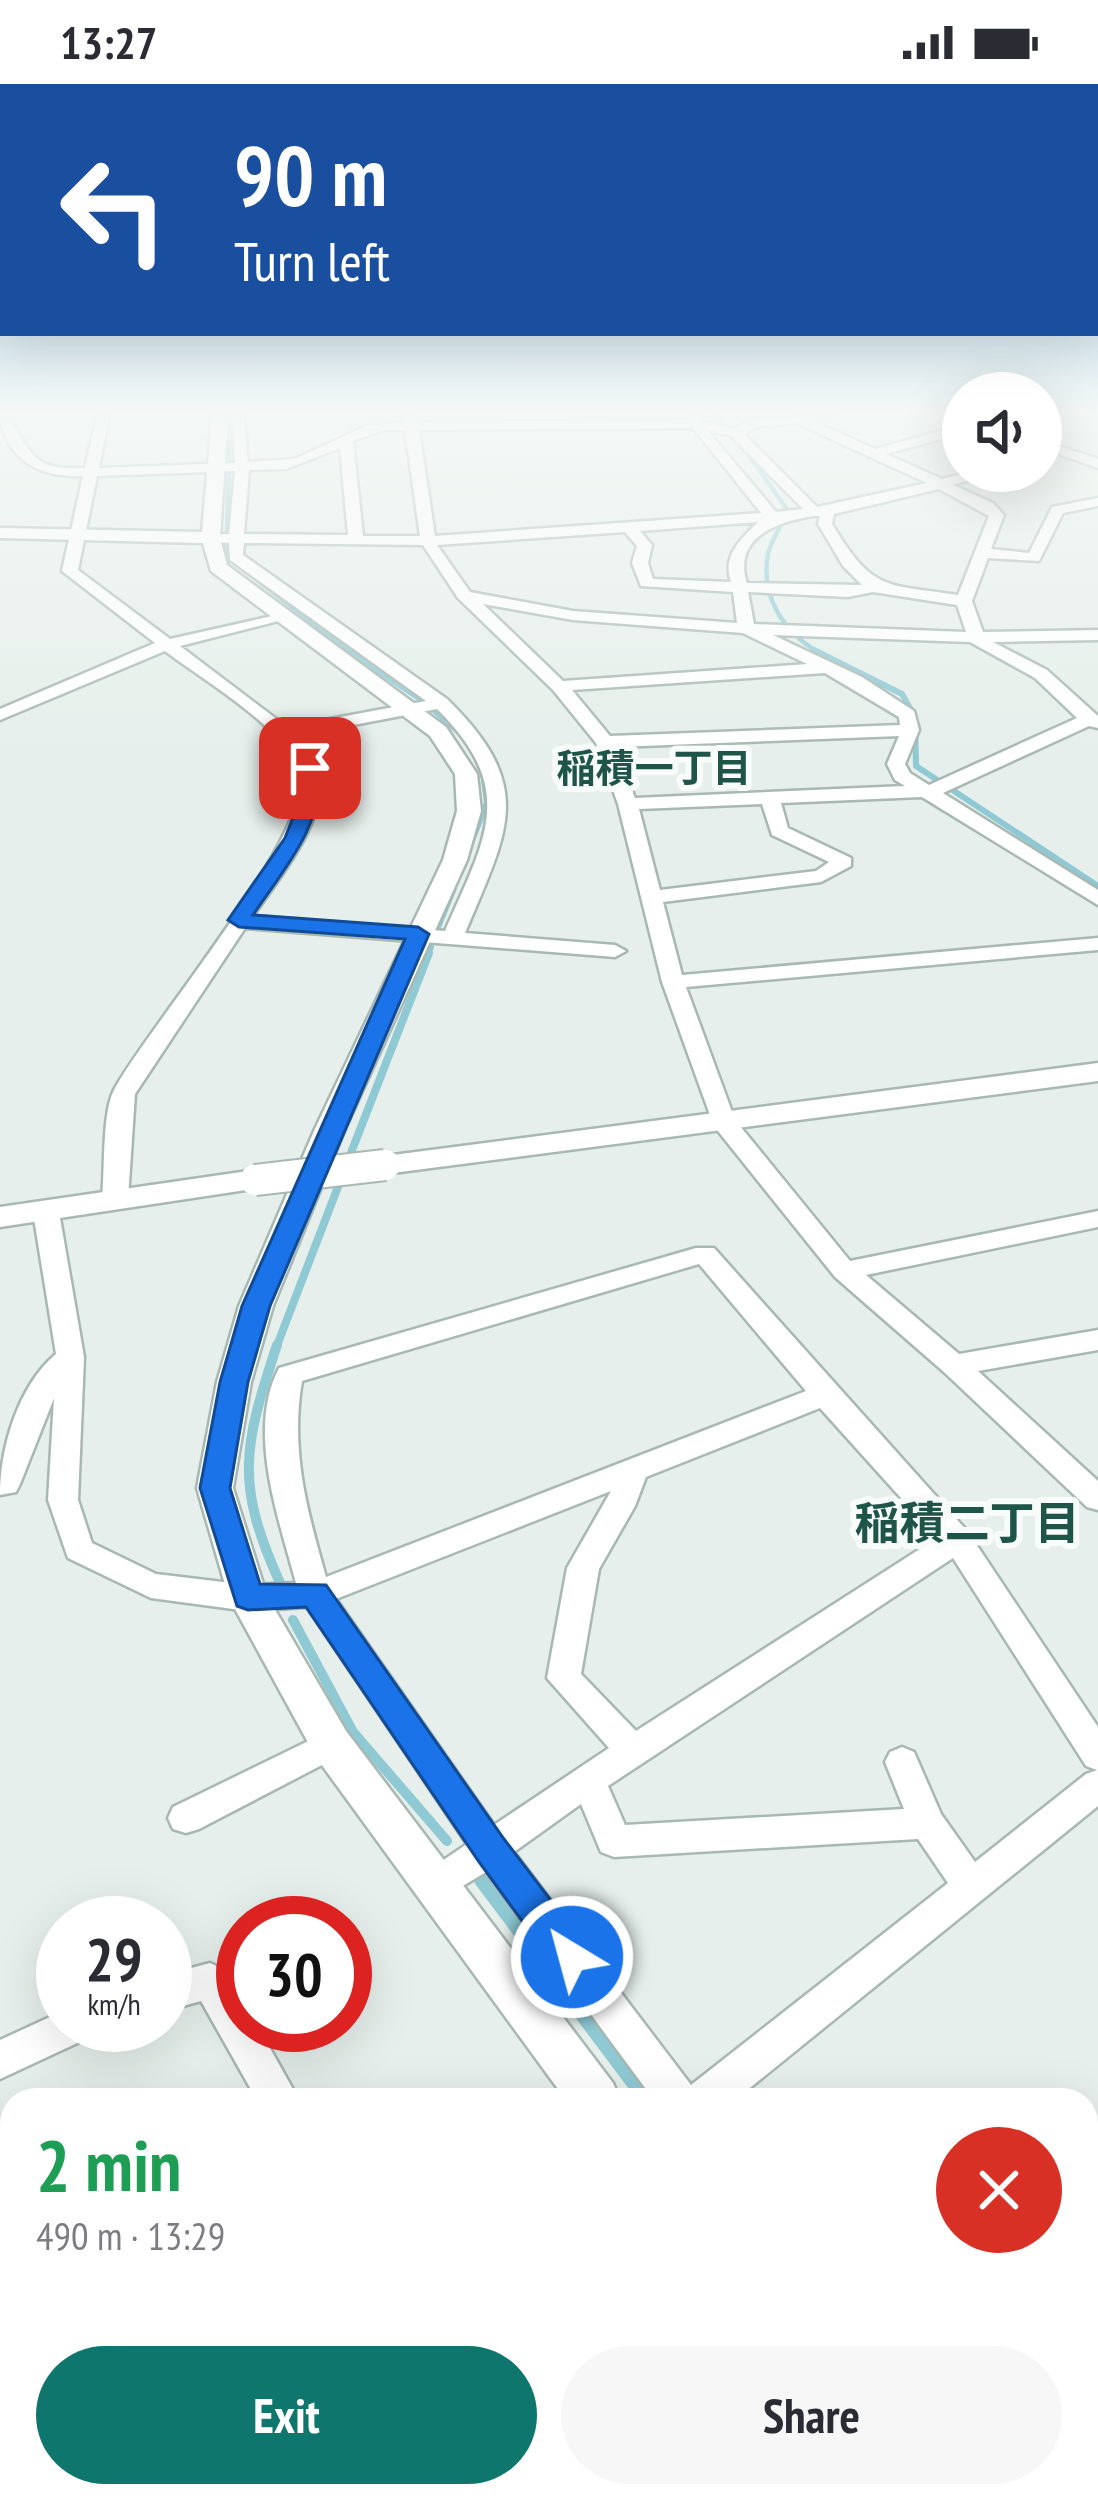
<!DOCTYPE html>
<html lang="en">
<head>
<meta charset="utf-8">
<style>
  body { margin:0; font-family:"PT Sans Narrow","Noto Sans JP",sans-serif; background:#f7f7f7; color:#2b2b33; height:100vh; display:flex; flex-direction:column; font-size:45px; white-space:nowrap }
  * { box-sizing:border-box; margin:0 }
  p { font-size:39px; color:#7c7c81 }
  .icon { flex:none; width:66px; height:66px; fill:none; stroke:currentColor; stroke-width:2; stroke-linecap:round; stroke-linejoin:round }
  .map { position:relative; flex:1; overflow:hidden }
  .panel { position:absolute; left:0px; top:2004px; width:1098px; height:420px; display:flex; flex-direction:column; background:#fff; border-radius:36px 36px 0 0; box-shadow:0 12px 48px #0002 }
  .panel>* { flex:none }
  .top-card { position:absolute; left:0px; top:0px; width:1098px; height:252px; box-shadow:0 12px 48px #0002; background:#1a4fa0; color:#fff; overflow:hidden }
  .buttons { position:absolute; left:942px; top:288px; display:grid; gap:24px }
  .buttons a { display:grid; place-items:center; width:120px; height:120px; border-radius:50%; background:#fff; box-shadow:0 12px 48px #0002; font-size:60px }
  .speed { position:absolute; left:36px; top:1812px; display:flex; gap:24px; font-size:60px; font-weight:700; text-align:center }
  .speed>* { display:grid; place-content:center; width:156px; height:156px; border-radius:50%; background:#fff; box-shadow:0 12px 48px #0002; line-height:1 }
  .speed small { font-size:30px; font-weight:400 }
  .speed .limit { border:18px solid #d22; background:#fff; color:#111 }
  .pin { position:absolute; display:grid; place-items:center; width:102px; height:102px; color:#fff; margin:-51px; border-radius:24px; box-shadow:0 6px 18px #0006 }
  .me { position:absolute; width:132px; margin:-66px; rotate:323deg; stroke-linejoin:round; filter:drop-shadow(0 0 9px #0008) }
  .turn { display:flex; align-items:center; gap:42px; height:252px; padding:0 36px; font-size:54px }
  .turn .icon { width:156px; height:156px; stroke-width:2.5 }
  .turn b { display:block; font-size:84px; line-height:102px }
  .round { display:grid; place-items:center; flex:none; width:126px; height:126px; border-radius:63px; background:#f7f7f7 }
  .headline { display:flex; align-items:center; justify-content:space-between; height:204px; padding:0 36px }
  h1 { font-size:72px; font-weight:700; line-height:90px; color:#1e9e55 }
  .primary-button { display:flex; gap:24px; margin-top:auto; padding:24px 36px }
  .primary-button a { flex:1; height:138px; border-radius:72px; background:#0f766e; color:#fff; font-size:48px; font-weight:700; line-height:138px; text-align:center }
  .primary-button a+a { background:#f7f7f7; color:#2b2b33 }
  .status { display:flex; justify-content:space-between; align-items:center; height:84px; padding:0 60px; background:#fff; direction:ltr }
  .status svg { height:33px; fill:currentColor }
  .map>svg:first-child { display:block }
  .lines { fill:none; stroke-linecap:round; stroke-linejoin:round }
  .stream-far4 { stroke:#8ec9d4; stroke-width:4.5 }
  .stream-far3 { stroke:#8ec9d4; stroke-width:6 }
  .stream-far2 { stroke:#8ec9d4; stroke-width:8 }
  .stream-far1 { stroke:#8ec9d4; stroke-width:10 }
  .stream { stroke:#8ec9d4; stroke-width:14 }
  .minor-casing { stroke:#a8b8b2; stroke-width:5 }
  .tertiary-casing { stroke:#a8b8b2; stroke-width:5 }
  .motorway-casing { stroke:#c2cac8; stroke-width:4 }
  .minor { fill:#fff; fill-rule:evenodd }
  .tertiary { fill:#fff; fill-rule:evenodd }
  .motorway { fill:#2f6f62; fill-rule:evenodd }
  .tertiary-bridge-casing { stroke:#a8b8b2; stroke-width:34; stroke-linecap:butt }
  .tertiary-bridge { stroke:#fff; stroke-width:30 }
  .route { fill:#1a73e8; stroke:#114b97; stroke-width:3 }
  .labels { text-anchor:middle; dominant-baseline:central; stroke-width:12; stroke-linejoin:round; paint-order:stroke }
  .far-neighbourhood-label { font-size:39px; font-weight:bold; fill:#1f5548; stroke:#f7fbf9 }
  .neighbourhood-label { font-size:45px; font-weight:bold; fill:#1f5548; stroke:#f7fbf9 }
</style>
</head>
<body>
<div class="status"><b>13:27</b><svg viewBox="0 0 49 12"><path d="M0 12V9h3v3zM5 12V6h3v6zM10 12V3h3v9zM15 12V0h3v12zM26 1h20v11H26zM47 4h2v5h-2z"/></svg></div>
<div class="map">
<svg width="1098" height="2424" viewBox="0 0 1098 2424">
  <rect width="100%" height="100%" fill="#e6efeb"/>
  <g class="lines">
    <g class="stream-far4">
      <polyline points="227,332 230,379"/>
      <polyline points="718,332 734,351"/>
      <path d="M744,364L786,424C784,442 772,453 768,470C760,513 784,549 820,569"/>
      <polyline points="227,449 229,387"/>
      <polyline points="227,460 228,473 351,569"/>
    </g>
    <g class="stream-far3">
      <polyline points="347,566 425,618"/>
      <polyline points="814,566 902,610 915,633 916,682 1098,802"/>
      <polyline points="436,628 461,650"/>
      <polyline points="473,754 487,719 484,696"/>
      <polyline points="438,843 454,804"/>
      <polyline points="427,872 431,863"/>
    </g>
    <g class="stream-far2">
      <polyline points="347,1079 429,869"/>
      <polyline points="276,1264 341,1095"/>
    </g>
    <g class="stream-far1">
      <path d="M277,1261C243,1364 235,1399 280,1499"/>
      <polyline points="293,1536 353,1648 447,1757"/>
    </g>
    <g class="stream">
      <polyline points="481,1796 643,2012"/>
      <polyline points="828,2412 829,2424"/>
    </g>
    <g class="minor-casing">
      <g id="minor">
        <path d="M97,332H109L99,384L235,379L232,332H244L248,378L295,375L366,342L404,338V332H416L417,338L689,336L688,332H700L703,338L734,345L752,335L841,332L815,338L875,365L963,341V349L886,370L942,395L975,387H998L953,401L993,419L1004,431L991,465L1029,469L1052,423L1098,414V422L1063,429L1039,477L988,474L972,517L983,548L1098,546V556L993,558L1047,586L1098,632V644L1089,642L943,709L1098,806V821L922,713L781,719L788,744L851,774V782L821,798L663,818L682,891L1098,854V866L686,903L735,1036L850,1177L1098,1127V1143L866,1191L959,1270L1098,1246V1266L978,1287L1098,1397V1426L1087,1423L944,1288L835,1193L714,1042L662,898L618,720L596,659L553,606L458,514L423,461L244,459L243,471L447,615C537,703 508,746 465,849L615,861L626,867L615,873L245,844L135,1010L128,1114L124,1120H106L102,1114C105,1087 102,1028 114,1006C146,945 318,745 299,687C283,642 203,596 165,567L0,636V625L155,559L62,487L83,392C41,394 7,377 0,333L11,336C33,375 37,386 85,384ZM798,339V340L927,399L817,423L744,350L755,343ZM693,344L761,429L435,452L419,346ZM384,346H405L420,452H363L353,357ZM707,346L731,352L803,425L776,428ZM340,364L348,451L244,450L249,386L286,385ZM235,387L229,450L206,451V457L229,459L230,476L426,617L287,643L180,562L290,534V528L170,555L78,486L97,392ZM939,405L989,432L958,511C885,500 873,508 832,440L834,430ZM814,432H820L818,440L843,482L862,501L747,499C732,453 779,437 814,432ZM758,438C740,456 722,472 731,498L653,495L648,479L652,461L640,447ZM625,448L637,462L632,479L641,502L733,508L737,539L573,527L470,508L437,461ZM748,508L848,513L873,508L957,521L966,548L754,540ZM483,520L573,536L743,549L807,580L563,597ZM773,551L970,558L1035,594L1077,634L929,701L910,689L905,680L919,646L914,627L862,593ZM825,589L899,633L900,641L610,652L572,606ZM437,625C519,706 485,755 445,847L253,832C276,798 327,737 319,694C316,679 305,665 296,652ZM899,652L887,680L895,696L905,702L635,714L616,663ZM762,720L772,751L829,778L816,787L660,806L639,725Z"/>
        <polygon points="1041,356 1098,375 1098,384 1041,364"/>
        <path d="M46,1120L59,1128L84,1273L78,1416L92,1459L156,1490L248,1501L296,1499C279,1435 246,1347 279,1284L696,1164H714L968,1448L1098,1643V1722L735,2016H654L486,1788L436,1818L423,1814L418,1802L423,1790L467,1760L307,1523L248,1527L151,1514L68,1474L48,1416L54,1314L20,1400L16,1408L0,1411C0,1364 18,1302 56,1270L33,1128ZM699,1180L806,1307L326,1493C307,1427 290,1366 302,1297ZM820,1324L937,1454L636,1647L581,1590L599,1485L635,1422L646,1393ZM611,1407L567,1484L547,1594L609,1664L494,1741L336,1515ZM953,1474L1086,1682L1097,1686L1086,1690L975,1778L941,1730L914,1668L902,1663L890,1668L885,1678L904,1725L625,1741L608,1702ZM581,1720L601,1768L614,1773L918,1755L948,1799L691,2001L514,1768Z"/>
        <polygon points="331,1646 343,1650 348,1660 343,1670 199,1745 186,1749 173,1745 168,1734 173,1723"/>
        <path d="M210,1879C235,1889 243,1916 243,1941H257L299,2016H257L201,1917L165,1927V1891Z"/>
        <polygon points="63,1927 63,1941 93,1941 88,1954 0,1995 0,1956"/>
        <polygon points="12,2246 12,2290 0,2295 0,2251"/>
        <polygon points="495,2412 544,2412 549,2424 500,2424"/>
      </g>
    </g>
    <g class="tertiary-casing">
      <g id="tertiary">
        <polygon points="212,332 228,332 220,454 227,481 446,643 477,690 481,727 467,776 344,1047 273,1222 251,1298 233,1404 267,1512 346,1647 613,1999 620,2016 566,2016 316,1673 229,1514 197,1404 217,1298 239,1222 314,1047 443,776 457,727 455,690 430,652 211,487 203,459 0,454 0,444 202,448"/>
        <polygon points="1098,979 1098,997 385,1090 370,1081 385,1072"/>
        <polygon points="255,1086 266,1089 270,1096 266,1103 0,1143 0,1123"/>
        <polygon points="738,2412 794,2412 798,2424 742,2424"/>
      </g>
    </g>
    <g class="motorway-casing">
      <g id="motorway">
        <polygon points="1098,2257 1098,2322 1086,2327 1086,2261"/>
        <polygon points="1098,2352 1098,2420 1094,2424 1025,2424 1030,2412 1086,2412 1086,2357"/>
        <polygon points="928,2412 998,2412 993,2424 923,2424"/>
      </g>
    </g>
    <use href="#minor" class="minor"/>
    <use href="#tertiary" class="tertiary"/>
    <use href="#motorway" class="motorway"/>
    <g class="tertiary-bridge-casing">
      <polyline id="tertiary-bridge" points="255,1096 385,1081"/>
    </g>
    <use href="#tertiary-bridge" class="tertiary-bridge"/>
  </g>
  <linearGradient id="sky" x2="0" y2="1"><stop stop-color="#84bce0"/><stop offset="0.49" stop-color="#f4f8f6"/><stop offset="1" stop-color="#f4f8f6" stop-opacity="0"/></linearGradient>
  <rect width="1098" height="671" fill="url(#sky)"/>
  <path class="route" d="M304,680L320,684C324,741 283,786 253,831L418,843L429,850L270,1222L248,1298L230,1404L260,1500L326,1501L504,1755L585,1861L591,1873L585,1886L572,1891L558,1886L479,1778L306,1523L248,1526L237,1522L200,1404L220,1298L242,1222L405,855L239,843L228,836L285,754L302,710Z"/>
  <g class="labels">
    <g class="far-neighbourhood-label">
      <text x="654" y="683">稲積一丁目</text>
    </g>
    <g class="neighbourhood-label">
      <text x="967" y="1438">稲積二丁目</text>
    </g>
  </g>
</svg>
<div class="buttons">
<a><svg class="icon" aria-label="sound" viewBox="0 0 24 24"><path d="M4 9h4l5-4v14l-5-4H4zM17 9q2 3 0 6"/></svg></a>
</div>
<div class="speed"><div>29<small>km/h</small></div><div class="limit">30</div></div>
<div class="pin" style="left:310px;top:684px;background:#d93025"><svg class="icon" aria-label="arrive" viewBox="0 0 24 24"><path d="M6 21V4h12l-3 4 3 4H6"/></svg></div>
<svg class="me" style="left:572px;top:1873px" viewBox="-20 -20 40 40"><circle r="17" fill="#1a73e8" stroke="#fff" stroke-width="3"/><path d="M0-11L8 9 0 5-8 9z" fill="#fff"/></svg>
<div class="top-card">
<div class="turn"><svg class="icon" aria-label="left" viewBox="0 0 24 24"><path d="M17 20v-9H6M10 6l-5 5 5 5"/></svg><div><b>90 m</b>Turn left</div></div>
</div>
<section class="panel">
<div class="headline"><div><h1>2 min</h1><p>490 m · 13:29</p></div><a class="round" style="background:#d93025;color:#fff"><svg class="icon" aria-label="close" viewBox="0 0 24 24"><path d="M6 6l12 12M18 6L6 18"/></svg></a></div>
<div class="primary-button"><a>Exit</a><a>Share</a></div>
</section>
</div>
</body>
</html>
